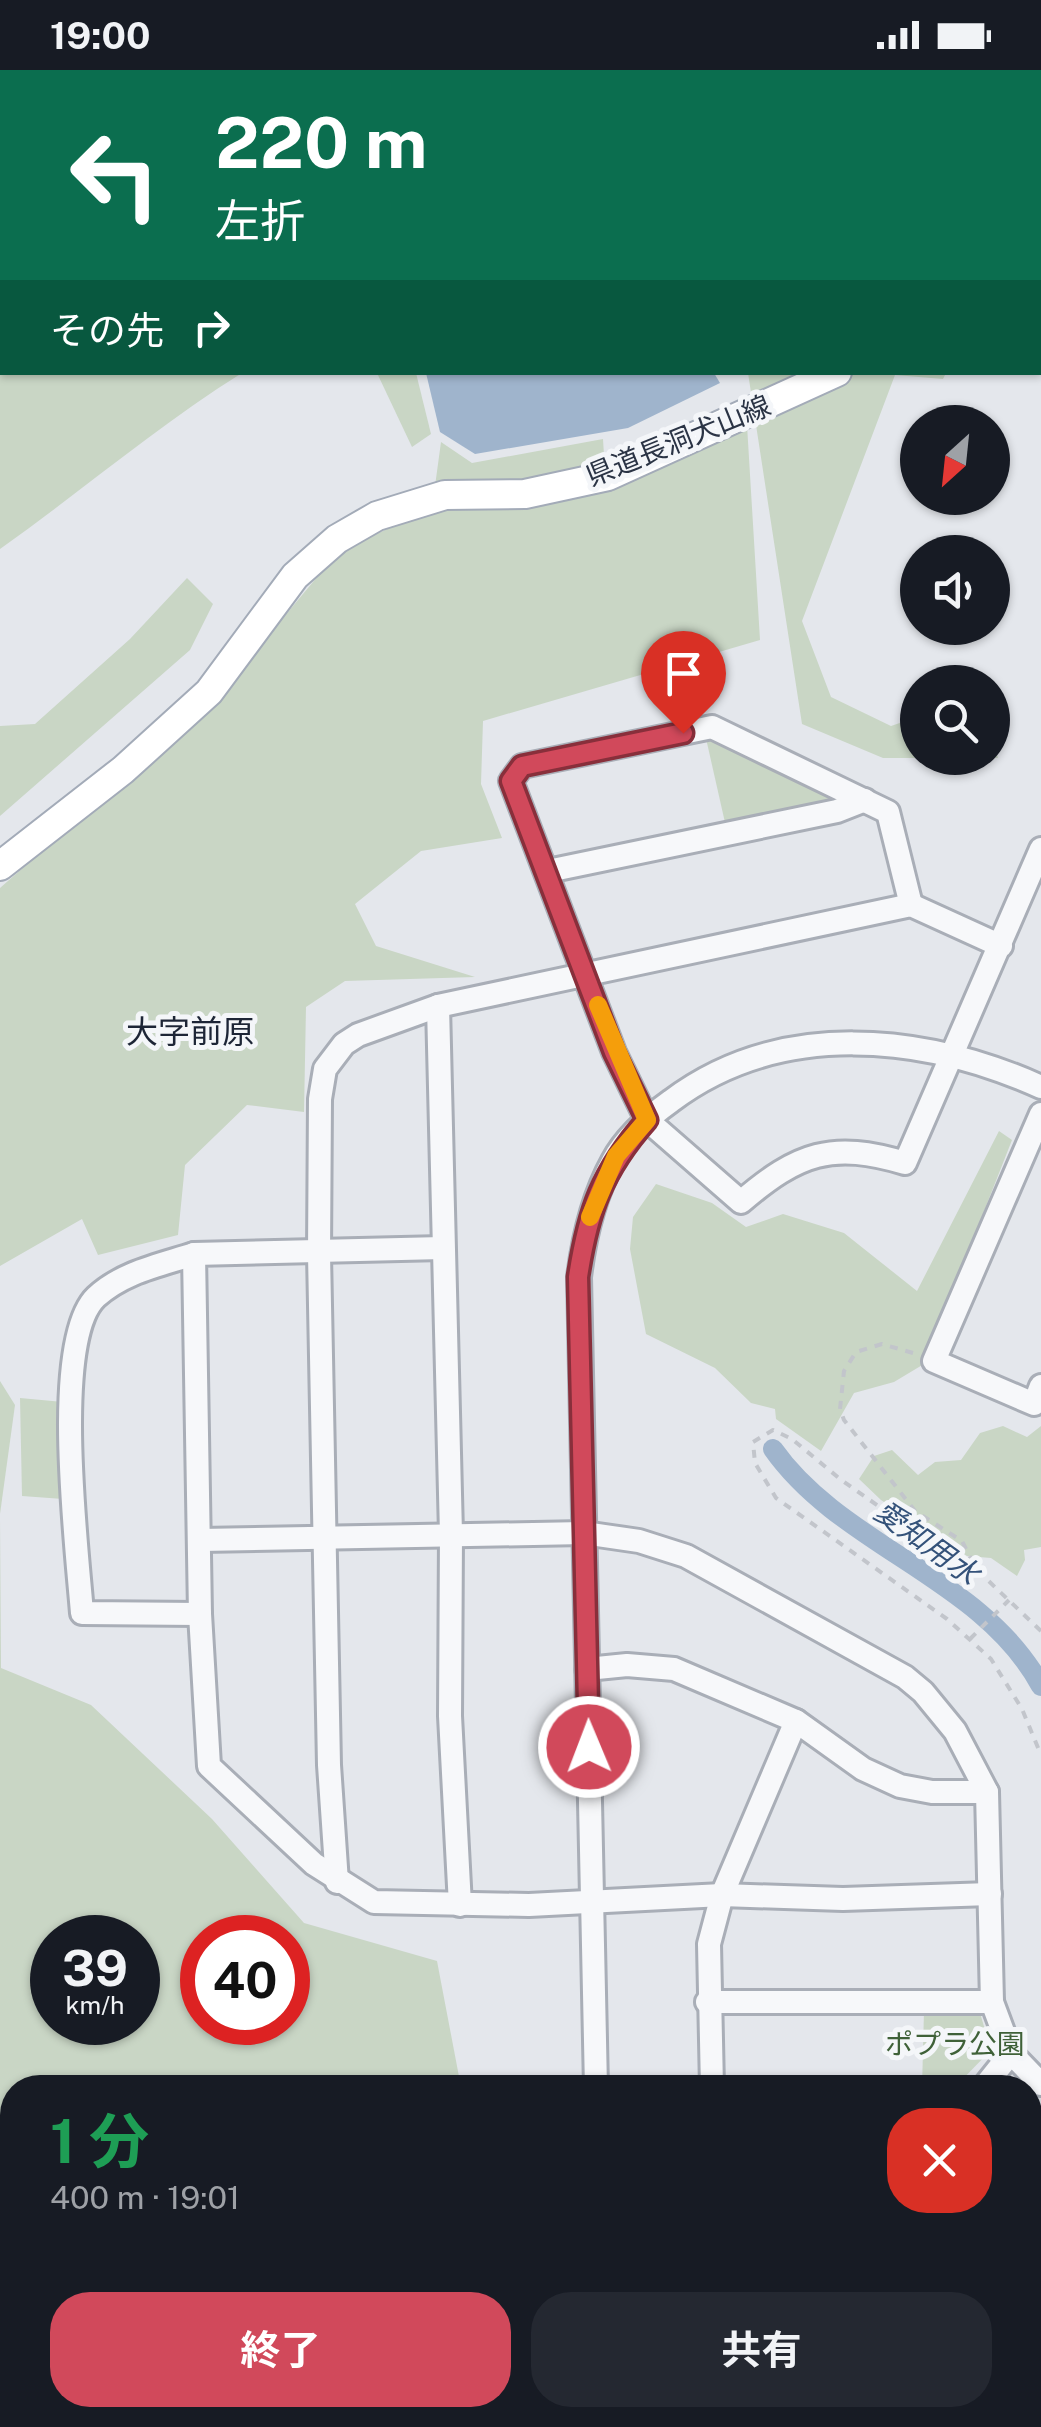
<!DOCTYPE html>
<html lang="ja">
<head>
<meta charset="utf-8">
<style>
  body { margin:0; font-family:"Public Sans","Noto Sans JP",sans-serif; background:#242831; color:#f1f3f6; height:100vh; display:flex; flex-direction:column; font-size:38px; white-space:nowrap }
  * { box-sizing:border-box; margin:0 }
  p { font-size:32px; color:#9ea1a6 }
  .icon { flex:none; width:55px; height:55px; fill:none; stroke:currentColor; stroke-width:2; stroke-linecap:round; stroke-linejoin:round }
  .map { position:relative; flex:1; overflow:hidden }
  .details { position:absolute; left:0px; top:2005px; width:1042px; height:352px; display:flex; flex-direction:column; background:#171b24; border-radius:40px 40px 0 0; box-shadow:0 2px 8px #0004 }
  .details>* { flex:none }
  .banner { position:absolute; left:0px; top:0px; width:1042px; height:305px; box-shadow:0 2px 8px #0004; background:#0b6e4f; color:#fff; overflow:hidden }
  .needle { width:65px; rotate:207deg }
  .fabs { position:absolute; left:900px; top:335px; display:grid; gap:20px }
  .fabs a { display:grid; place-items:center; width:110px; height:110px; border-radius:50%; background:#171b24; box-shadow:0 2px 8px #0004; font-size:50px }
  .speed { position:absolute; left:30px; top:1845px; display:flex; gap:20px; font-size:50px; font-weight:700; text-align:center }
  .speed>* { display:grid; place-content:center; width:130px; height:130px; border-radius:50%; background:#171b24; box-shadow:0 2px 8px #0004; line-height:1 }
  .speed small { font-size:25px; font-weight:400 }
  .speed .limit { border:15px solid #d22; background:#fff; color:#111 }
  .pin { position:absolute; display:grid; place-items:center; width:85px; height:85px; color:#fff; margin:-102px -42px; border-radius:50% 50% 50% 0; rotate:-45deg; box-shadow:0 0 10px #0007 }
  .pin .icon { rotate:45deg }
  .me { position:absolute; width:110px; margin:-55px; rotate:359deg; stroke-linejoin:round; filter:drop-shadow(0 0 8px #0008) }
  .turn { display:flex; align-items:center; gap:35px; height:210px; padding:0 50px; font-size:45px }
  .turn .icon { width:130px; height:130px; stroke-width:2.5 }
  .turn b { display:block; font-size:70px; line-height:85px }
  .then { display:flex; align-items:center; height:95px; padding:0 50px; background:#0003; gap:20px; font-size:38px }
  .round { display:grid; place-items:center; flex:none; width:105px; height:105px; border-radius:40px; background:#242831 }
  .headline { display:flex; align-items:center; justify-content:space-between; height:170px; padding:0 50px }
  h1 { font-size:60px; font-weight:700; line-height:75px; color:#1e9e55 }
  .cta { display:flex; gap:20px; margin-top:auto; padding:20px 50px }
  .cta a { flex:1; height:115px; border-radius:40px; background:#d1495b; color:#fff; font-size:40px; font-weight:700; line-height:115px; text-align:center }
  .cta a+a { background:#242831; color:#f1f3f6 }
  .status { display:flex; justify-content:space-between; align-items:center; height:70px; padding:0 50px; background:#171b24; direction:ltr }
  .status svg { height:28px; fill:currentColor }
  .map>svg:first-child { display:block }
  .green { fill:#c9d6c5; fill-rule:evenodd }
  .water { fill:#9fb4cc }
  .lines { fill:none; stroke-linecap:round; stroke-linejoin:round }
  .canal { stroke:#9fb4cc; stroke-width:20 }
  .river { stroke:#9fb4cc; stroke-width:35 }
  .minor-casing { stroke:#a9aeb7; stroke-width:28 }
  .major-casing { stroke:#a3abb8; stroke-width:32 }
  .path { stroke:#c2c5cb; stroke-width:4; stroke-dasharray:8 8; stroke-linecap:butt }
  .minor { stroke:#f7f8fa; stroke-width:22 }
  .major { stroke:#fff; stroke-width:28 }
  .route-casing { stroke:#882f3b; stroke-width:25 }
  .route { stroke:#d1495b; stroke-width:18 }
  .slow { stroke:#f59e0b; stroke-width:18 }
  .labels { text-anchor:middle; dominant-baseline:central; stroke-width:10; stroke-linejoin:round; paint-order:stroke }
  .street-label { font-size:28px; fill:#2b3445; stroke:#f4f6f9 }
  .park-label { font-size:28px; fill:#3f6138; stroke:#f4f6f9 }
  .water-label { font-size:30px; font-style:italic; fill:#34527a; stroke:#f4f6f9 }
  .quarter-label { font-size:32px; fill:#1d2536; stroke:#f4f6f9 }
</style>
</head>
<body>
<div class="status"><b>19:00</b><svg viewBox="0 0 49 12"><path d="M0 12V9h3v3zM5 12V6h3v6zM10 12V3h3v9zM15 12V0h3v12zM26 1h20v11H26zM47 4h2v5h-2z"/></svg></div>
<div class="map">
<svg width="1041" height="2357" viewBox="0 0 1041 2357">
  <rect width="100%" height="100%" fill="#e4e7ec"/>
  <g class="green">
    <path d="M0,0H431L2,2V302L242,303C157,356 82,421 0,479Z"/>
    <polygon points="525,0 935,0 522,2"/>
    <polygon points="377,303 416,303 431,364 412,377"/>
    <polygon points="748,303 946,303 943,309 895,305 802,551 831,627 891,656 917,647 918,688 992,688 993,672 998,688 883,688 802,654"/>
    <polygon points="747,355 760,570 483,651 481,714 502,768 421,781 355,834 376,876 475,907 345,911 306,937 304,1042 247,1035 185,1095 178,1165 98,1185 82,1149 0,1196 0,818 218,626 338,482 432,438 441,372 472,393 603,369 606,418"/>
    <polygon points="187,508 213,534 190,580 0,746 0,656 35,654 130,569"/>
    <polygon points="705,664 848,727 726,757"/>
    <polygon points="999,1061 1012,1070 924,1294 894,1312 854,1323 821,1381 776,1349 775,1339 751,1333 715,1298 646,1264 630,1179 633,1147 656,1114 712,1133 746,1157 783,1144 844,1163 917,1221"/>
    <polygon points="0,1311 15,1335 0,1444"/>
    <polygon points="20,1328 63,1332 63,1429 22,1426"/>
    <polygon points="1003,1356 1027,1367 1041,1356 1041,1477 1024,1480 1025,1490 1017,1506 991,1488 967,1486 881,1430 859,1409 874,1386 892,1380 918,1405 935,1392 961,1390 980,1363"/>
    <path d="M0,1448L1,1598L91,1635L212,1749L304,1853L437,1891L461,2017L12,2018V2345H441L431,2357H0ZM52,1868H138V1952H52ZM202,1868H288V1952H202Z"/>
    <polygon points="924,1941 980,1943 991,1980 955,2017 922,2018"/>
  </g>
  <polygon class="water" points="714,303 720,313 628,358 475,384 440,362 426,303"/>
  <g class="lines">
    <g class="canal">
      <polyline points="493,2 495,0"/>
      <path d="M773,1379C842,1477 983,1508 1041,1616"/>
    </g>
    <polyline class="river" points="1040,130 1041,130"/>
    <g class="minor-casing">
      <g id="minor">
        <polyline points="1012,0 1017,2"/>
        <polyline points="1040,17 1041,17"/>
        <polyline points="548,801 837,741 865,730"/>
        <path d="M911,835L888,742L712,657L522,696L511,711L614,982L647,1050L741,1132C798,1083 832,1071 905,1093L1041,779"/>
        <polyline points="438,936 451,1464 450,1646 460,1835"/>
        <polyline points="1041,1044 934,1291 1034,1334 1041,1316"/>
        <polyline points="443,1178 194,1184 200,1544 209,1696 314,1794 374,1832 529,1835 722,1825 843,1829 990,1824"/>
        <path d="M194,1184C160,1195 123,1202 96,1227C51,1270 77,1478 82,1543L200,1544"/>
        <polyline points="201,1470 584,1463 639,1471 686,1486 905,1607 923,1622 955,1661 987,1722 992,1932 1011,1983 1041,2014"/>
        <polyline points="587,1599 627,1595 674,1599 796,1651 863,1699 900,1716 932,1722 987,1722"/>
        <polyline points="337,1812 329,1695 319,1184 320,1029 325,999 344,974 358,965 438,936 911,835 1001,876"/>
        <polyline points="707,1932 992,1932"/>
        <path d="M596,2018L579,1207C584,1166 593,1127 613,1091C626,1067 650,1046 671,1031C780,949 924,964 1041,1017"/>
        <polyline points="712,2018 709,1874 722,1825 796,1651"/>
        <polyline points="983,2018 1011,1983"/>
        <polyline points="1030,2148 1041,2147"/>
        <polyline points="1030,2255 1041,2255"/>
        <polyline points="602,2345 602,2357"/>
        <polyline points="720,2345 720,2357"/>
        <polyline points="471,2357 479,2345"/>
      </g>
    </g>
    <g class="major-casing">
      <g id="major">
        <polyline points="1040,221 1041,220"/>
        <polyline points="0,796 123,700 209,622 295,506 337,469 377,446 445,425 525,424 608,406 837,302"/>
      </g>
    </g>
    <g class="path">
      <polyline points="913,1283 882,1274 856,1282 844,1301 840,1339 844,1350 915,1441 962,1471 976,1499"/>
      <polyline points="1041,1561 976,1499 952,1488 840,1409 792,1369 773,1360 753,1372 755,1393 776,1428 947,1549 991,1589 1022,1639 1041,1685"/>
      <polyline points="970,1569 1009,1530"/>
    </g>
    <use href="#minor" class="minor"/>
    <use href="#major" class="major"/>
  </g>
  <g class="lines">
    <g class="route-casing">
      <path id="route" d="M589,1677L578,1207C588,1141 602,1101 647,1050L614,982L511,711L522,696L683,663"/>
    </g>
    <use href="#route" class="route"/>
    <polyline class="slow" points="590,1147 616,1086 647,1050 598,935"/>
  </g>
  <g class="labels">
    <g class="street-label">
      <text transform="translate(678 370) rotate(-22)">県道長洞犬山線</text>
    </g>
    <g class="park-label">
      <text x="955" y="1973">ポプラ公園</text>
    </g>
    <g class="water-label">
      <text transform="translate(927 1472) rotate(36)">愛知用水</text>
    </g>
    <g class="quarter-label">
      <text x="190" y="961">大字前原</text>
    </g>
  </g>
</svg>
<div class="fabs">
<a><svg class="needle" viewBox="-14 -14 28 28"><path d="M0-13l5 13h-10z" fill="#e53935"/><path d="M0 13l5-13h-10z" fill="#9ea1a6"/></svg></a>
<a><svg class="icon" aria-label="sound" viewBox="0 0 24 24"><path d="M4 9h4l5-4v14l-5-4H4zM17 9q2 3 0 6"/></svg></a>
<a><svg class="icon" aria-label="search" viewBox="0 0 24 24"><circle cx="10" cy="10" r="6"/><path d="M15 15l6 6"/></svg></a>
</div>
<div class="speed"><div>39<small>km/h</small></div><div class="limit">40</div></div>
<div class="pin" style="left:683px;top:663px;background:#d93025"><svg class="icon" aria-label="arrive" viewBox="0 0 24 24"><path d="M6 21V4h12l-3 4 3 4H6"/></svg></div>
<svg class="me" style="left:589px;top:1677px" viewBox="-20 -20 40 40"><circle r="17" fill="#d1495b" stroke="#fff" stroke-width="3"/><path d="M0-11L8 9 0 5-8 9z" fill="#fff"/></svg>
<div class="banner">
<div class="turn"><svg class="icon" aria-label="left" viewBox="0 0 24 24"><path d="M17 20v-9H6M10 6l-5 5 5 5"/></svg><div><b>220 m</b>左折</div></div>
<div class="then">その先<svg class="icon" aria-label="right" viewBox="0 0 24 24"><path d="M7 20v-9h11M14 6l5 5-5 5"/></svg></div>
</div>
<section class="details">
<div class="headline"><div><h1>1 分</h1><p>400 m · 19:01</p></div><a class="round" style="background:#d93025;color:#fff"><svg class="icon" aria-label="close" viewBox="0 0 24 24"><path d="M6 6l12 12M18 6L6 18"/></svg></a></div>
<div class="cta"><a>終了</a><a>共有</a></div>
</section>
</div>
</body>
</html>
